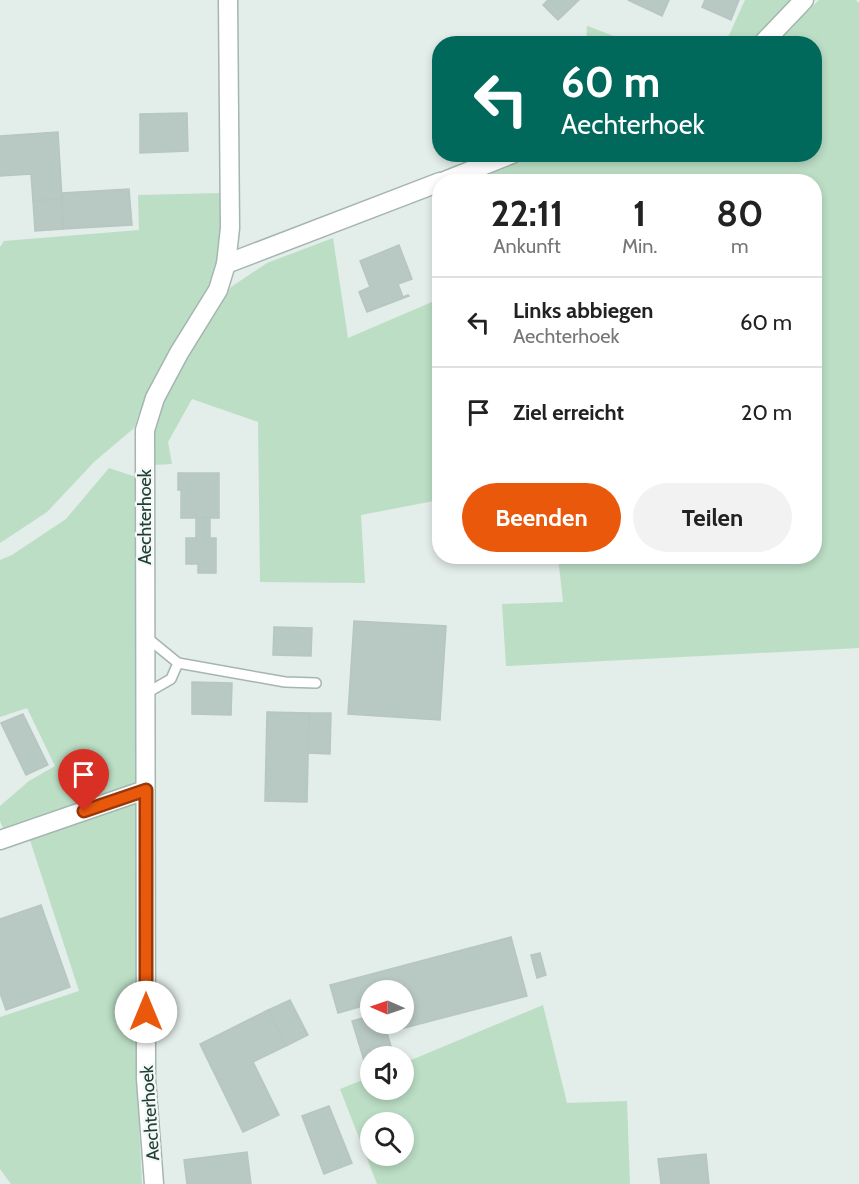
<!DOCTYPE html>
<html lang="de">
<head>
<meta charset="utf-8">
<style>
  body { margin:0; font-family:Cabin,sans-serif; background:#f2f2f2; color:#222; height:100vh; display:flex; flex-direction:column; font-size:22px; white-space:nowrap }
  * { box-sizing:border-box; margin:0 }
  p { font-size:20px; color:#767676 }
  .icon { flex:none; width:33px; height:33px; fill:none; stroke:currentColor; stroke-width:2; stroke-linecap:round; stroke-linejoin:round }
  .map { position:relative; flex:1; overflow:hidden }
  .panel { position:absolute; left:432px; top:174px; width:390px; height:390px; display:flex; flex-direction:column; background:#fff; border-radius:24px; box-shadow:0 3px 9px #0003 }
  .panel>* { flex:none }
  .guide { position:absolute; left:432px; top:36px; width:390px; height:126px; border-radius:24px; box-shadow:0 3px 9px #0003; background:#00695c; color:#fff; overflow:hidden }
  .needle { width:39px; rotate:272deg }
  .tools { position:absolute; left:360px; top:980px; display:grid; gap:12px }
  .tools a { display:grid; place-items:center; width:54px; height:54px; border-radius:50%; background:#fff; box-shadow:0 3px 9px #0003; font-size:30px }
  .pin { position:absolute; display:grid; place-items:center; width:51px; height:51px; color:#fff; margin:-62px -26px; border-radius:50% 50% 50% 0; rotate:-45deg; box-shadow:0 0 6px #0007 }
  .pin .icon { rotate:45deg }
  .me { position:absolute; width:66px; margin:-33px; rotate:0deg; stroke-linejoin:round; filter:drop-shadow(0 0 4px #0008) }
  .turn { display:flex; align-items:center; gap:21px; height:126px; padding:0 30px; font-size:27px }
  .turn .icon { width:78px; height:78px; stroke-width:2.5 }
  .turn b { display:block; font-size:42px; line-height:51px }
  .eta { display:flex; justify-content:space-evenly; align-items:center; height:102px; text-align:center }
  .eta b { font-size:36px; font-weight:800; line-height:42px }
  .primary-button { display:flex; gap:12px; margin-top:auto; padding:12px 30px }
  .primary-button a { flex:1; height:69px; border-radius:36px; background:#ea580c; color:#fff; font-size:24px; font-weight:800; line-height:69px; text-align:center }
  .primary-button a+a { background:#f2f2f2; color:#222 }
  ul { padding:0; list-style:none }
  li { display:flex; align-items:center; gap:18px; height:90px; padding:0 30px; border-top:2px solid #e0e0e0 }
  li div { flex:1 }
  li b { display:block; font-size:22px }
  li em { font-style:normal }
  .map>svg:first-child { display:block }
  .green { fill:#bcdec5; fill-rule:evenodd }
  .building { fill:#b8c8c2; stroke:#b5c7c0; stroke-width:1.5 }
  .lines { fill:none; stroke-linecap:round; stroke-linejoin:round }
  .service-casing { stroke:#a5b5b0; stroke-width:12 }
  .minor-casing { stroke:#a5b5b0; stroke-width:21 }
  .service { stroke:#fff; stroke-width:9 }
  .minor { stroke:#fff; stroke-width:18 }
  .route-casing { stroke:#983908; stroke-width:15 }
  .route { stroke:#ea580c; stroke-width:10 }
  .labels { text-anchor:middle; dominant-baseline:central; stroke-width:4.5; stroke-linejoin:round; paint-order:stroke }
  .street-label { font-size:18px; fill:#223f37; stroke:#f4f9f7 }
</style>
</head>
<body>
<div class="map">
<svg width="859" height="1184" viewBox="0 0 859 1184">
  <rect width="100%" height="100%" fill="#e3ede9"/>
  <g class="green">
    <polygon points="745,0 794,0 760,38 751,43 725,44"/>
    <polygon points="819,0 856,0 859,3 859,648 506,666 502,604 563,602 558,557 814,556 814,182 466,182 537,155 814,154 814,44 775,43"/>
    <polygon points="587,26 588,26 631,43 586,43"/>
    <polygon points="222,193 218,266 210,288 167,354 141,408 134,428 94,462 47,512 0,543 0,247 4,241 139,230 138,195"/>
    <polygon points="333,238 348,338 439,299 439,500 361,515 365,583 260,582 258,422 192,399 168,442 172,464 154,465 154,427 162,401 184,356 231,287 267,263"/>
    <polygon points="109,468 136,477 138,785 4,830 0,821 0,806 29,781 55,766 27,708 0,717 0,560 12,555 66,519"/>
    <polygon points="135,803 139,1125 142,1184 11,1184 0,1169 0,1017 79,991 30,840"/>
    <path d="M543,1005L567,1103L627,1101L630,1184H377L340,1089L370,1077V1089H404V1063ZM370,1122H404V1155H370Z"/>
  </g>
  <g class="building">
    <polygon points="548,0 579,0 558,20 543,5"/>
    <polygon points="628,0 669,0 662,16"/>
    <polygon points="705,0 739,0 731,20 702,7"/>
    <polygon points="187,113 188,151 140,153 140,114"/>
    <polygon points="58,132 62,199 33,201 31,174 0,176 0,136"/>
    <polygon points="129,189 132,225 63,229 62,193"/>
    <polygon points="61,199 63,229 35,231 33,201"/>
    <polygon points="399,245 412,279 398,284 403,297 408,295 409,296 367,312 359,292 370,287 360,261"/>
    <polygon points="178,473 219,473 219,518 181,518 181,490 178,490"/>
    <polygon points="196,518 210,518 210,538 216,538 216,573 198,573 198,564 186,564 186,538 196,538"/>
    <polygon points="354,621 446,626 440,720 348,714"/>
    <polygon points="274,627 312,628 311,656 273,655"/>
    <polygon points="192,682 232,683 231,715 192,714"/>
    <polygon points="267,712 309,713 307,802 265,801"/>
    <polygon points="309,713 331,713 330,754 308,753"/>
    <polygon points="23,714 48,765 26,775 1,723"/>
    <polygon points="41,905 70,987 6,1010 0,993 0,919"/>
    <polygon points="511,937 527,996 400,1029 398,1023 404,1023 404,990 370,990 370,1004 338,1013 330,985"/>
    <polygon points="540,953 546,975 537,978 531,955"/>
    <polygon points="290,1000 308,1035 286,1046 268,1010"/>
    <polygon points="268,1010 286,1046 253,1062 279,1115 243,1132 200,1044"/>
    <polygon points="370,1016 370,1023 384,1023 394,1056 370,1056 370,1065 366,1067 352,1021"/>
    <polygon points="329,1106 352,1163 324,1174 302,1116"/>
    <polygon points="247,1152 251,1184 187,1184 184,1160"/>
    <polygon points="706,1154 709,1184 661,1184 658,1159"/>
  </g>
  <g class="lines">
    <g class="service-casing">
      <g id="service">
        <polyline points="145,636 178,663 171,679 145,694"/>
        <polyline points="178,663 285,682 316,683"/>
      </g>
    </g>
    <g class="minor-casing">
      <g id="minor">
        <polyline points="762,44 804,0"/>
        <polyline points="442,182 512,154"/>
        <polyline points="226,264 440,182"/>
        <polyline points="0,840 145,790"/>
        <polyline points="154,1184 146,1079 145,430 155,398 179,353 218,290 226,264 230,228 228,0"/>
      </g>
    </g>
    <use href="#service" class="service"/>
    <use href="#minor" class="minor"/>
  </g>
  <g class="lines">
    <g class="route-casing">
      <polyline id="route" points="84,811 146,790 146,1012"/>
    </g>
    <use href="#route" class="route"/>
  </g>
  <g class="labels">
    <g class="street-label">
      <text transform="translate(145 517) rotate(-90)">Aechterhoek</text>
      <text transform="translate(150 1113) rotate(-94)">Aechterhoek</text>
    </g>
  </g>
</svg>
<div class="tools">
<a><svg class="needle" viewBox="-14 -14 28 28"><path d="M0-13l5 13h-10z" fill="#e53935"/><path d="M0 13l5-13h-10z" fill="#767676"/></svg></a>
<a><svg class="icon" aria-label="sound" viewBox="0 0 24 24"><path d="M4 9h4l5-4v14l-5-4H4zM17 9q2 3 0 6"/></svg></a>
<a><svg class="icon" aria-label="search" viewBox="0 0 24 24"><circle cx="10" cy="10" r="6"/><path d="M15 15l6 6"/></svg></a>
</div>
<div class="pin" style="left:84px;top:811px;background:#d93025"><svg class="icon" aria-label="arrive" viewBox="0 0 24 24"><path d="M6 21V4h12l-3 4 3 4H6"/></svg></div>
<svg class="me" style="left:146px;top:1012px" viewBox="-20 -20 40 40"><circle r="19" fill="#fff"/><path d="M0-13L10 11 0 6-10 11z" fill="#ea580c"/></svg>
<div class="guide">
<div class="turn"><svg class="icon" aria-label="left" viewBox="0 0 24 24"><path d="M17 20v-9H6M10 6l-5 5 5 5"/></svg><div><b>60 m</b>Aechterhoek</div></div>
</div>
<section class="panel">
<div class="eta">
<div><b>22:11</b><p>Ankunft</p></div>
<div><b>1</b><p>Min.</p></div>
<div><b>80</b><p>m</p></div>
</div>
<ul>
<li><svg class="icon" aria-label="left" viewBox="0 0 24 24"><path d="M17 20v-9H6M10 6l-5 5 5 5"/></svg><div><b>Links abbiegen</b><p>Aechterhoek</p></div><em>60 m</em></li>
<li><svg class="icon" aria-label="arrive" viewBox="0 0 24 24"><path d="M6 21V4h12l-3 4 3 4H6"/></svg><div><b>Ziel erreicht</b></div><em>20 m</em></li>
</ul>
<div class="primary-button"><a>Beenden</a><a>Teilen</a></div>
</section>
</div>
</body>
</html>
